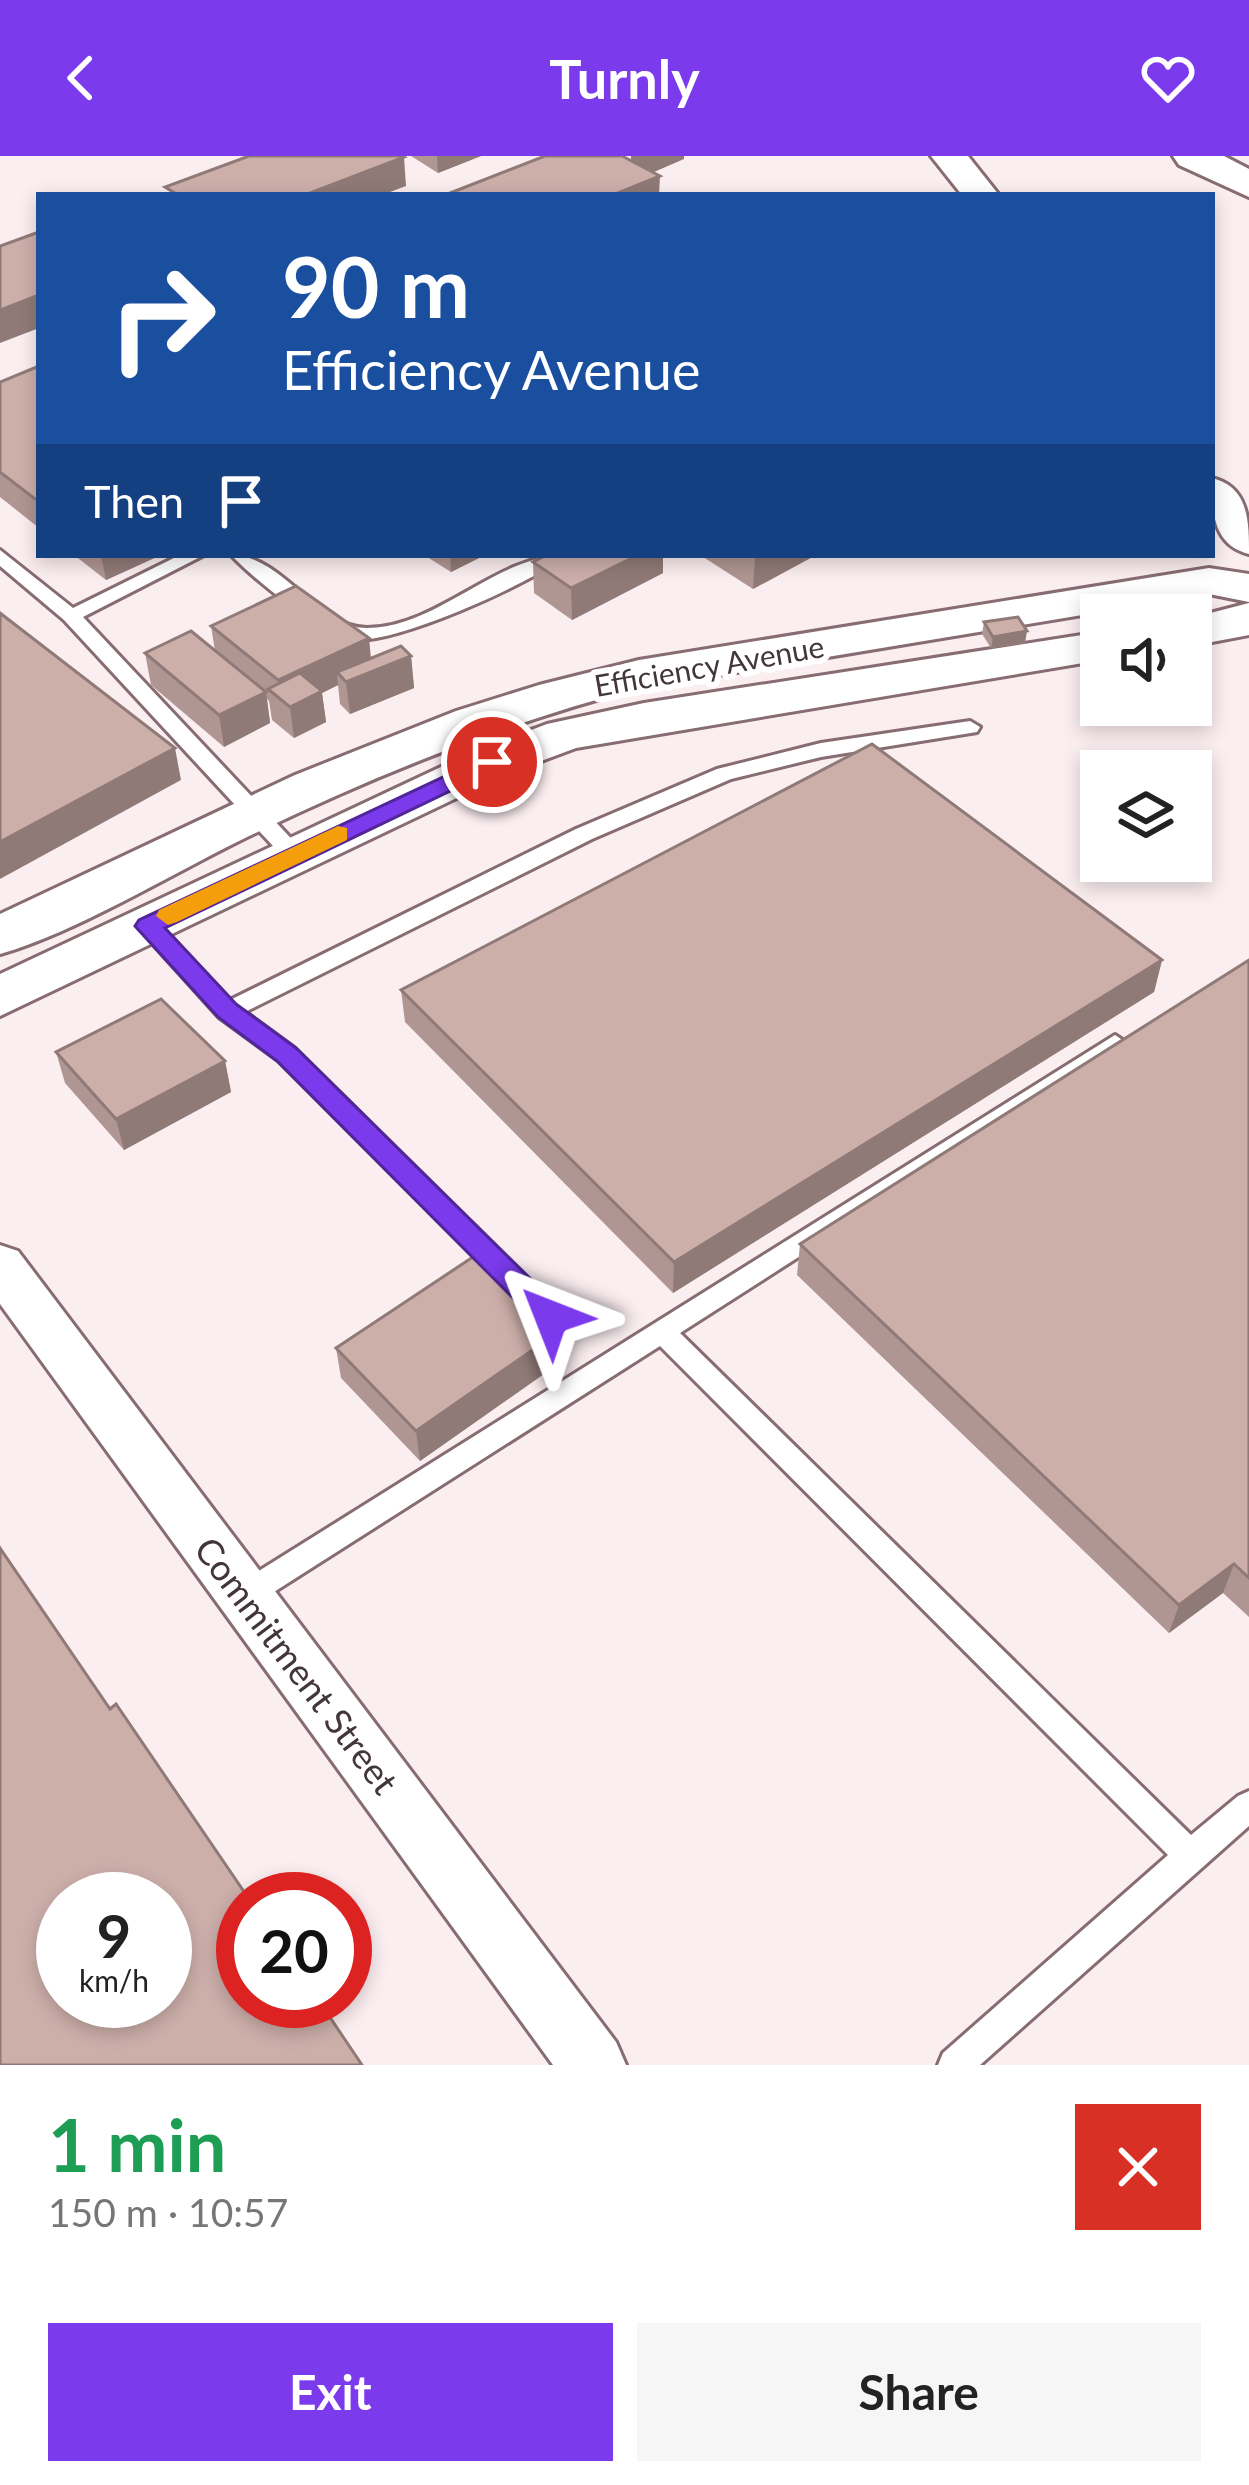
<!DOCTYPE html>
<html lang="en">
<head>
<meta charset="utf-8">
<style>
  body { margin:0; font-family:Lato,sans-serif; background:#f6f6f6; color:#222; height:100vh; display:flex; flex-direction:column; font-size:45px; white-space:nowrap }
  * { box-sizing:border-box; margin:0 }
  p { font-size:39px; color:#767676 }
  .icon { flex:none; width:66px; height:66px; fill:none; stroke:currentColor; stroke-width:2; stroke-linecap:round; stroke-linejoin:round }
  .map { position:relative; height:1909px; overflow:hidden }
  .drawer { display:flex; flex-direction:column; background:#fff; flex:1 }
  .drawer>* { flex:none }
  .guide { position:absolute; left:36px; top:36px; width:1179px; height:366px; border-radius:0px; box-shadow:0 6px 18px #0003; background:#1a4fa0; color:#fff; overflow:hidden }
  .fabs { position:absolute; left:1080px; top:438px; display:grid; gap:24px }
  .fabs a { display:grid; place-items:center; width:132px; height:132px; border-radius:0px; background:#fff; box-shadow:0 6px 18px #0003; font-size:60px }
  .speed { position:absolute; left:36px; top:1716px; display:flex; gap:24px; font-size:60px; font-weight:700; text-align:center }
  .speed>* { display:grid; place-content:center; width:156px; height:156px; border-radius:50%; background:#fff; box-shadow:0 6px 18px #0003; line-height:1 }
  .speed small { font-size:30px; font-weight:400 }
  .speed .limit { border:18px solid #d22; background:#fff; color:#111 }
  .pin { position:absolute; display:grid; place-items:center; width:102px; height:102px; color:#fff; margin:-51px; border:6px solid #fff; border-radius:50%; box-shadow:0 3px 12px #0007 }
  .me { position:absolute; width:132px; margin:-66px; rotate:315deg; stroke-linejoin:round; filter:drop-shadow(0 0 9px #0008) }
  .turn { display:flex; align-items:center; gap:42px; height:252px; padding:0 48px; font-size:54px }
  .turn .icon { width:156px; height:156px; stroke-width:2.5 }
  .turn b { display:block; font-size:84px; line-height:102px }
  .then { display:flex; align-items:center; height:114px; padding:0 48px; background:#0003; gap:24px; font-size:45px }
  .round { display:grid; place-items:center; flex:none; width:126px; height:126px; border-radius:0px; background:#f6f6f6 }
  .head { display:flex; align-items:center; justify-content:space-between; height:204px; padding:0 48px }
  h1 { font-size:72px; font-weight:700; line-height:90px; color:#1e9e55 }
  .cta { display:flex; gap:24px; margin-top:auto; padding:24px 48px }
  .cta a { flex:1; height:138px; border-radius:0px; background:#7c3aed; color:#fff; font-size:48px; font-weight:700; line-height:138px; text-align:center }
  .cta a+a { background:#f6f6f6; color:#222 }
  header { display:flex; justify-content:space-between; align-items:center; height:156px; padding:0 48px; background:#7c3aed; color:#fff; font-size:54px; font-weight:700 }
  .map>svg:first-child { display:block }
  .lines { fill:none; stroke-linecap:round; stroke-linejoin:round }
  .service-casing { stroke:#876c72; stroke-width:6 }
  .minor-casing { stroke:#876c72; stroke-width:6 }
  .tertiary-casing { stroke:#876c72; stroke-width:6 }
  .motorway-casing { stroke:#876c72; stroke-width:6 }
  .service { fill:#fff; fill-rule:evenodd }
  .minor { fill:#fff; fill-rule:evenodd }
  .tertiary { fill:#fff; fill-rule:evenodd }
  .motorway { fill:#fff; fill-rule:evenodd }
  .wall { fill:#b09692 }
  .shaded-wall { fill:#907a77 }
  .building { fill:#cdafaa; stroke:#907a77; stroke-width:3; fill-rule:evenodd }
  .route { fill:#7c3aed; stroke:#51269a; stroke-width:3 }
  .slow { fill:#f59e0b }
  .labels { text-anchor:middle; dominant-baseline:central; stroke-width:12; stroke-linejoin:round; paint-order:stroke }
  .street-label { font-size:30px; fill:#423639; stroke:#fff }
  .near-street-label { font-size:36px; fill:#423639; stroke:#fff }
</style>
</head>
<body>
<header><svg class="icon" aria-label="back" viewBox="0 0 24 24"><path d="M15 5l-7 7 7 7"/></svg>Turnly<svg class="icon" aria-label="heart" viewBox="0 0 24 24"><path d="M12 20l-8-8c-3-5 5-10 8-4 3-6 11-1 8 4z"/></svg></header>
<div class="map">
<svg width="1249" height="1909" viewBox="0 0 1249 1909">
  <rect width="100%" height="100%" fill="#fbeef1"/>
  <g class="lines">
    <g class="service-casing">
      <g id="service">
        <polygon points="0,394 73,452 180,399 204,399 83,461 302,694 305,699 302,704 286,704 64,464 0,410"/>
        <path d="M231,399C283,399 317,472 367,472C439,471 496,399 566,399C537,425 390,491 353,483C318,475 255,424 231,399Z"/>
        <polygon points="970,565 980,571 977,576 821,601 731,623 592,683 245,856 294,892 560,1154 564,1161 560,1168 551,1171 542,1168 278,904 219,861 137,770 148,762 156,765 230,844 576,673 717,613 821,587"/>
        <polygon points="1115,879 1127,887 1123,893 680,1177 1191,1679 1238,1640 1249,1635 1249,1670 980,1909 938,1909 943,1897 1168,1699 660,1190 255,1448 245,1452 235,1448 231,1439 235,1430"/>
      </g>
    </g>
    <g class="minor-casing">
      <polygon id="minor" points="0,1089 18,1095 616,1886 626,1909 553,1909 0,1148"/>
    </g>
    <g class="tertiary-casing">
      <g id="tertiary">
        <polygon points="931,0 968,0 999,39 962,39"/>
        <path d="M1212,322C1249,331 1249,366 1249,398C1212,389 1212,354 1212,322Z"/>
        <path d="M1209,412L1249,418V446L1209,438L640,532C500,568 368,622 239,685C168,720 74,777 0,798V758L295,619L456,555L539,529L639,504Z"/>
        <polygon points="1249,447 1249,479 1191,490 1191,462"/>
        <polygon points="1101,476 1101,504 576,592 509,617 0,860 0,818 475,595 547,568 644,547"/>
      </g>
    </g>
    <g class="motorway-casing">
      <polygon id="motorway" points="1173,0 1224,0 1249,13 1249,41 1179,9"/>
    </g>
    <use href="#service" class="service"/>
    <use href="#minor" class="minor"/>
    <use href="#tertiary" class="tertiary"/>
    <use href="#motorway" class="motorway"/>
  </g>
  <g class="wall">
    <polygon points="411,0 481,0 438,17"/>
    <polygon points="39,210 39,372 0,341 0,226"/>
    <polygon points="74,399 161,399 106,424"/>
    <polygon points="424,399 485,399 451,416"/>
    <polygon points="700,399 816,399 753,433"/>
    <polygon points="533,406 663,417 572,464 534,437"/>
    <polygon points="984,466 1025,487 991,492 982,478"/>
    <polygon points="211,470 371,502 411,500 414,532 350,558 340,548 338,529 322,537 326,566 294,582 272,564 269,545 267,543 270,567 224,591 151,529 145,497 215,495"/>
    <polygon points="1162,804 1154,836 673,1137 405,866 401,834"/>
    <polygon points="1249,804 1249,1461 1223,1437 1169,1477 797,1119 800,1088"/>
    <polygon points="56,896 225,905 231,936 124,994 65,927"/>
    <polygon points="557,1177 558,1208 420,1305 341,1222 336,1192"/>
  </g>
  <g class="shaded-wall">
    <polygon points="437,0 481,0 438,17"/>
    <polygon points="631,0 684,0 684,3 631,26"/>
    <polygon points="404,1 406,30 382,39 305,39"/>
    <polygon points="660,20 659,39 613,39"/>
    <polygon points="39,139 39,172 0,187 0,154"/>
    <polygon points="101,399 161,399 106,424"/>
    <polygon points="450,399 485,399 451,416"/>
    <polygon points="638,399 663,399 663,417 572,464 571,432"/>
    <polygon points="760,399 816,399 753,433 755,402"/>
    <polygon points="1027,475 1025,487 991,492 993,481"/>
    <polygon points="369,482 372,513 337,516 338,529 322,537 326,566 294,582 290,551 280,543 278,524"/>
    <polygon points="411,500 414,532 350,558 346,526"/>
    <polygon points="266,536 270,567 224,591 219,559"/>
    <polygon points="175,592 181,624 0,723 0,686"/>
    <polygon points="1162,804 1154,836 673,1137 674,1106"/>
    <polygon points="225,905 231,936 124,994 116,963"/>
    <polygon points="557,1177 558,1208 420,1305 416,1275"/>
    <polygon points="1234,1408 1223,1437 1169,1477 1179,1449"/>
  </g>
  <g class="building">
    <polygon points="249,0 402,0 404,1 305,39 178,39 165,31"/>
    <polygon points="545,0 622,0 660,20 613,39 445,39"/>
    <polygon points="39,76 39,139 0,154 0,90"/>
    <polygon points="39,210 39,346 0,316 0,226"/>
    <polygon points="547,399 638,399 571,432 533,406"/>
    <polygon points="296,430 369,482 278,524 211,470"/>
    <polygon points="0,457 175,592 0,686"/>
    <polygon points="1018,461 1027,475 993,481 984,466"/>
    <polygon points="191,475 266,536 219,559 145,497"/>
    <polygon points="401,490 411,500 346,526 337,516"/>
    <polygon points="300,517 322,535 290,551 268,533"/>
    <polygon points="872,588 1162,804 674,1106 401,834"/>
    <polygon points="1249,804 1249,1422 1234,1408 1179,1449 800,1088"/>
    <polygon points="161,843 225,905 116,963 56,896"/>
    <polygon points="476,1099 557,1177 416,1275 336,1192"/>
    <path d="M0,1392L110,1553L116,1548L249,1743H243V1845H319L362,1909H0ZM63,1743H165V1845H63Z"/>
  </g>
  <polygon class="route" points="492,598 500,600 500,611 165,772 236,848 296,892 561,1153 566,1161 561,1169 540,1169 277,905 218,861 135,770 139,764"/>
  <polygon class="slow" points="338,670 347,672 347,684 177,766 168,769 156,760 159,754"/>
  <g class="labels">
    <g class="street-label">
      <text transform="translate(709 509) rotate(-10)">Efficiency Avenue</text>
    </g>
    <g class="near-street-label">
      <text transform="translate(297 1509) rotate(53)">Commitment Street</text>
    </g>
  </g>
</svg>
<div class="fabs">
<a><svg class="icon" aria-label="sound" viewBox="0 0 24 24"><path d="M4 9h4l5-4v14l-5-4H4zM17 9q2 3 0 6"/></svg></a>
<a><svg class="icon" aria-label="layers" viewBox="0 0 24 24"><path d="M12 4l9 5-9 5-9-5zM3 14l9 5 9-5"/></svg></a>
</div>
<div class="speed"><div>9<small>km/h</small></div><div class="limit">20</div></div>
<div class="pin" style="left:492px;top:606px;background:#d93025"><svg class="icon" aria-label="arrive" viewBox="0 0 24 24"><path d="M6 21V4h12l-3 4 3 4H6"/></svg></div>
<svg class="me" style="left:551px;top:1161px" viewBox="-20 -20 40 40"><path d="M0-17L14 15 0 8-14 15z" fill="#7c3aed" stroke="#fff" stroke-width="4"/></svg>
<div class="guide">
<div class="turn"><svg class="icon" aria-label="right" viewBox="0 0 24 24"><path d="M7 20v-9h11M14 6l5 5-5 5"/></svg><div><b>90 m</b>Efficiency Avenue</div></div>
<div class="then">Then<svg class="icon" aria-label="arrive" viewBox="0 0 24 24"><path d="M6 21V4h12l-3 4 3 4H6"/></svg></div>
</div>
</div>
<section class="drawer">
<div class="head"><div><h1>1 min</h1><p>150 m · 10:57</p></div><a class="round" style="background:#d93025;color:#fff"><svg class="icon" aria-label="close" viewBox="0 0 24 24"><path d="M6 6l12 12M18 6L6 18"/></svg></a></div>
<div class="cta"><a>Exit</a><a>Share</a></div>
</section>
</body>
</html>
